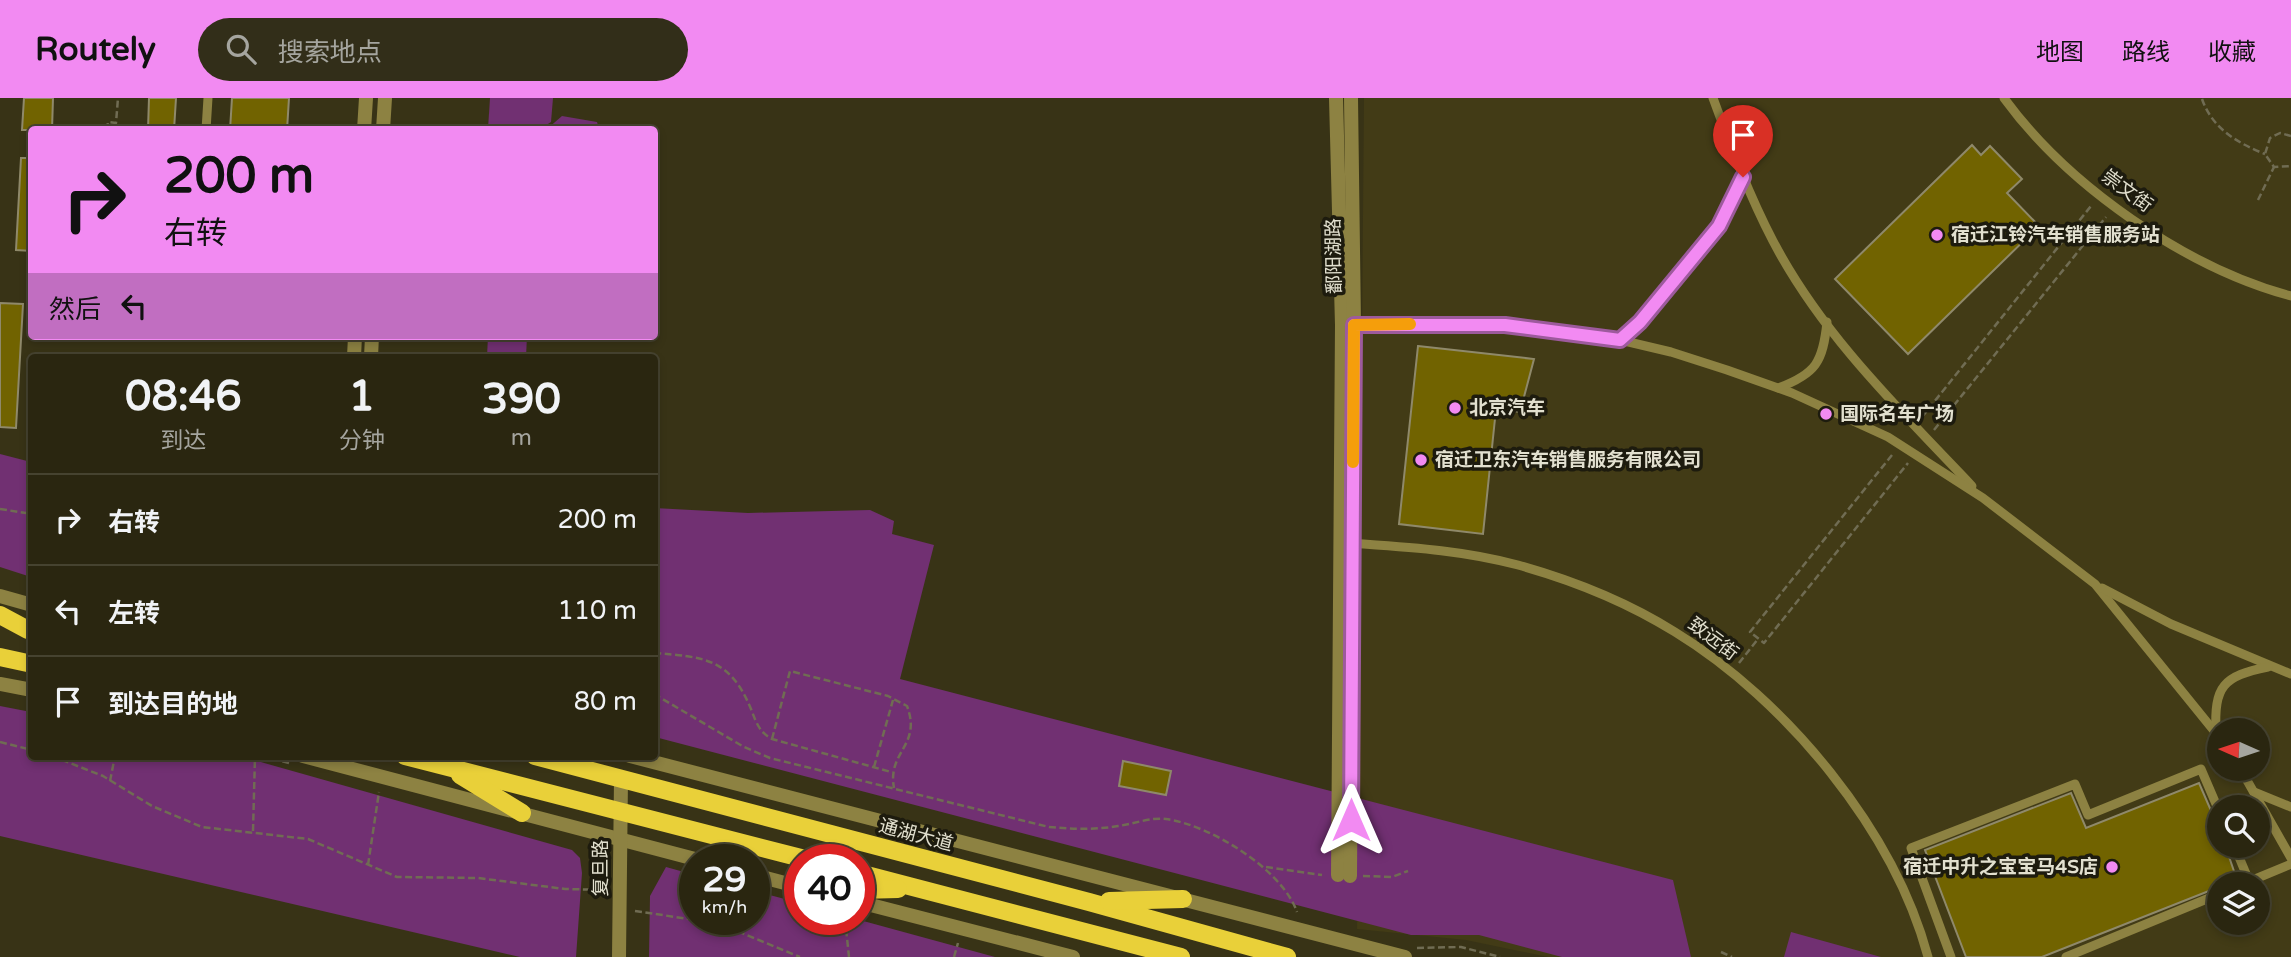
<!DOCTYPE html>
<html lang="zh">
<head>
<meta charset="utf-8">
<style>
  body { margin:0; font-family:"Varela Round","Noto Sans SC",sans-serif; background:#322e19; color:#f1f3f6; height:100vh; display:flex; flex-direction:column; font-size:26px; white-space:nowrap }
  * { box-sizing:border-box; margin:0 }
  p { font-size:23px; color:#a5a59f }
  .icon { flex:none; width:38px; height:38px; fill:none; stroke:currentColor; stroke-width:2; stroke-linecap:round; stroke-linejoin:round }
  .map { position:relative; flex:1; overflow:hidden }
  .panel { position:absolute; left:28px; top:256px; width:630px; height:406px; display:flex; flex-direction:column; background:#2a2610; border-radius:7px; box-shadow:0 4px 10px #0003,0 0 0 2px #464330 }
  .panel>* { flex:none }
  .hud { position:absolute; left:28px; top:28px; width:630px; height:214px; border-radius:7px; box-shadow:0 4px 10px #0003,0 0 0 2px #464330; background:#f28af2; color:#111; overflow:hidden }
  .needle { width:46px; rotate:273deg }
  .buttons { position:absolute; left:2207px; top:620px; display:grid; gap:14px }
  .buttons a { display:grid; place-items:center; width:63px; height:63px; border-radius:50%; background:#2a2610; box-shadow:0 4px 10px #0003,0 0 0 2px #464330; font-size:35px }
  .speed { position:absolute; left:679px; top:746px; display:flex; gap:14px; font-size:35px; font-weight:700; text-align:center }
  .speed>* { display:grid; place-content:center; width:91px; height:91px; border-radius:50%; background:#2a2610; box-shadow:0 4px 10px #0003,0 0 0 2px #464330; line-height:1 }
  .speed small { font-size:18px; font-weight:400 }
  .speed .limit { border:10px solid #d22; background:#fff; color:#111 }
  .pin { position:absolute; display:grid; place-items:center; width:60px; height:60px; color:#fff; margin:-72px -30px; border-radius:50% 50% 50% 0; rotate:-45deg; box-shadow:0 0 7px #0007 }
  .pin .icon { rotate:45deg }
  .me { position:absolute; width:77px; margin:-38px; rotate:0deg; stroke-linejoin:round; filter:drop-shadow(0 0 5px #0008) }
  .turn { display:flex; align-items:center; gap:24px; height:147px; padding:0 21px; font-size:32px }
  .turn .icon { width:91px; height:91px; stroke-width:2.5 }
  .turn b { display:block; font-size:49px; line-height:60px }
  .then { display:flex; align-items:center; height:66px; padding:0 21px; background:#0003; gap:14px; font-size:26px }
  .eta { display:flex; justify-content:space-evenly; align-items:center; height:119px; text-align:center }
  .eta b { font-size:42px; font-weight:800; line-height:49px }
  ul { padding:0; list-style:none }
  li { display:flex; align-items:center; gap:21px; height:91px; padding:0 21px; border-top:2px solid #464330 }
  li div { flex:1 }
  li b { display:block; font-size:26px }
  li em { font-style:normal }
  header { display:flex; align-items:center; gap:42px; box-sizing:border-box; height:98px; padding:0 35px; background:#f28af2; color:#111 }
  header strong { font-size:33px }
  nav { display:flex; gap:38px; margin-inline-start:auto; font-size:24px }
  .search { width:490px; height:63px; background:#322e19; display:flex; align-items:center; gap:18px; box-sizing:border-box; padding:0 24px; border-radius:38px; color:#a5a59f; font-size:26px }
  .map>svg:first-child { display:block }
  .built { fill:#423b16; fill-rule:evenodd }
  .green { fill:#713072 }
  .building { fill:#716300; stroke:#8f896a; stroke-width:2 }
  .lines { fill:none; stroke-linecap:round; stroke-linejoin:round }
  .path { stroke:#706c53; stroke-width:2.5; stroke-dasharray:7 3.5; stroke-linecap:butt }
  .service { stroke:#8d8242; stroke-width:9 }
  .minor { stroke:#8d8242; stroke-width:14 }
  .tertiary { stroke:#8d8242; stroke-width:14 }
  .primary { stroke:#e9d039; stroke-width:18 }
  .route-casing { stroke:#9d5a9d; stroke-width:18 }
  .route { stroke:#f28af2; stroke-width:12 }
  .slow { stroke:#f59e0b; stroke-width:12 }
  .poi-dot { fill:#f28af2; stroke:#1d1b0e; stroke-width:2.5 }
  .labels { text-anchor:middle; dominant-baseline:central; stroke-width:7; stroke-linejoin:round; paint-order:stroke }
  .street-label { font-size:19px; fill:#e2e0cf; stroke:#1d1b0e }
  .poi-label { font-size:19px; font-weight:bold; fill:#e2e0cf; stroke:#1d1b0e; text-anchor:start }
</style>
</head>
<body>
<header>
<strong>Routely</strong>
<div class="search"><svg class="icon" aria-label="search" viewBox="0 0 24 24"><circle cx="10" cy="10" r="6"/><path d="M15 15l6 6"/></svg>搜索地点</div>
<nav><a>地图</a><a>路线</a><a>收藏</a></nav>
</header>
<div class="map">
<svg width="2291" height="859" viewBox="0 0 2291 859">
  <rect width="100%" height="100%" fill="#383316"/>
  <path class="built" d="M1364,0H2291V859H1548L1466,842L1357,831ZM2219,632H2258V670H2219ZM2219,709H2258V747H2219ZM2219,786H2258V824H2219Z"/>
  <g class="green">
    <polygon points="490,0 553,0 551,24 540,31 488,31"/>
    <polygon points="562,18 597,24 599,31 547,31"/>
    <polygon points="488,238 527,238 526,259 487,259"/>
    <polygon points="0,356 31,364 31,479 0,469"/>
    <polygon points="654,410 748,415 870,412 894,423 892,436 934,447 900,581 1673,782 1691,859 1562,859 1479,837 1411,837 655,639"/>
    <polygon points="0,608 31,614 32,658 243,659 572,752 580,760 582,775 576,859 520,859 0,738"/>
    <polygon points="666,769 695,777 695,821 754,821 754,793 800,805 800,821 856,821 995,859 649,859 650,798"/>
    <polygon points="1791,834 1881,859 1784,859"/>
  </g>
  <g class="building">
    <polygon points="24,0 53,0 52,32 22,32"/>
    <polygon points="149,0 176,0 174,32 148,32"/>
    <polygon points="232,0 289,0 287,32 230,32"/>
    <polygon points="1972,47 1981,57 1990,48 2022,81 2007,95 2039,128 1908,256 1835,181"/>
    <polygon points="21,60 32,60 32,153 16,152"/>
    <polygon points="0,205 23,206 16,330 0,329"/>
    <polygon points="1418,248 1534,261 1520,314 1496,311 1483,436 1399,426"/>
    <polygon points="1123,663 1171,673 1166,697 1119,688"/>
    <polygon points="2199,685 2219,731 2219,747 2225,747 2237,782 2219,786 2219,789 2042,859 1966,859 1925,752 2071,695 2086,730"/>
  </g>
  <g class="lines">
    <g class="path">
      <path d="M2202,1C2212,30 2237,45 2265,56"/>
      <polyline points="107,32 108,24 116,25 118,0"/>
      <polyline points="2291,38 2280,35 2270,40 2265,56 2274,69 2291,68"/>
      <polyline points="2258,102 2274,69"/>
      <polyline points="1922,319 2091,108"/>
      <polyline points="1934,332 2106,119"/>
      <polyline points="1892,357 1750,534 1764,545 1908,365"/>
      <polyline points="0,411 32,416"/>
      <path d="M654,555C704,559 730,560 751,611C756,624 759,634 772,641L891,674"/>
      <polyline points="1739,565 1758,541"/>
      <path d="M654,596L744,649L770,660L1049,729C1072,731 1095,732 1118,728C1133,726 1151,719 1166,721C1210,727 1282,771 1297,814"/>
      <path d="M772,641L790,573L888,598L907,608C922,648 887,653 894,690"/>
      <polyline points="0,644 32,652"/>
      <polyline points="52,658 103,678 152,708 202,729 308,741 397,779 478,780 565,791 606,792"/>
      <polyline points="262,658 289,665"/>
      <polyline points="874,669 893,602"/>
      <polyline points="110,683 115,658"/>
      <polyline points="253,733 255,658"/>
      <polyline points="368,767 379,694"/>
      <polyline points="1266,769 1322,777"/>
      <polyline points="1363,778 1392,779 1408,773"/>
      <polyline points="635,813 689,821 737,833 800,859"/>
      <polyline points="845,821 849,859"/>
      <polyline points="1417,850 1461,849 1500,859"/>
      <polyline points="1721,854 1732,859"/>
      <polyline points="954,859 958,845"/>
    </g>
    <g class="service">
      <path d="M1713,0C1731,49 1749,97 1773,143C1822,237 1900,312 1972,388"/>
      <path d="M2004,0C2068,88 2186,170 2291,198"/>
      <polyline points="206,32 208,0"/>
      <polyline points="1352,227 1505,227 1599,237 1671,254 1727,272 1792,295 1888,339 1983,400 2095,486 2219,639"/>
      <polyline points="1620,242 1640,224 1719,128 1743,79"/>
      <path d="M1778,290C1816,276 1823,264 1827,224"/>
      <path d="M1350,445C1406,449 1463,452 1518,467C1572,482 1627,504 1675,534C1786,602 1894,732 1928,859"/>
      <polyline points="2102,490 2171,526 2291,576"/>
      <path d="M2216,634C2214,588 2223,578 2268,569"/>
      <polyline points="2240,670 2291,760"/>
      <polyline points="2254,694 2291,709"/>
      <polyline points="2234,747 2249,783"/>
      <polyline points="2243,786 2291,766"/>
      <polyline points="1951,859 1911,750 2075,686 2088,717 2201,671 2219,713"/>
      <polyline points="2066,859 2219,796"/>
    </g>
    <g class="minor">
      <polyline points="364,32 366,0"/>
      <polyline points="383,32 385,0"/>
      <polyline points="354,259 355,238"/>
      <polyline points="371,259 372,238"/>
      <polyline points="0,498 32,507"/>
      <polyline points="0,586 32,592"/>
      <polyline points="303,658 695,761"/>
      <polyline points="630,658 1405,859"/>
      <polyline points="754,777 800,789"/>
      <polyline points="859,804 1073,859"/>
    </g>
    <g class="tertiary">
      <polyline points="1336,0 1342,227 1338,777"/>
      <polyline points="1350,778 1354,227 1351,0"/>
      <polyline points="619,859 621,681"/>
    </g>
    <g class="primary">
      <polyline points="0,517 28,532"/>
      <polyline points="0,559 32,566"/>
      <polyline points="405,658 805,761"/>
      <polyline points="535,658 1089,804 1287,859"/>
      <polyline points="460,677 522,715"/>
      <polyline points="859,775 1181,859"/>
      <polyline points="859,792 898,791"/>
      <polyline points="1109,803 1183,801"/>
    </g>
  </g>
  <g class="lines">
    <g class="route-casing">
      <polyline id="route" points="1351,722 1354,227 1505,227 1620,242 1640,224 1719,128 1743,79"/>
    </g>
    <use href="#route" class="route"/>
    <polyline class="slow" points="1353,364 1354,227 1410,226"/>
  </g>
  <g class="poi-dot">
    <circle cx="1937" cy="137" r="7"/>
    <circle cx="1455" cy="310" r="7"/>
    <circle cx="1826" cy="316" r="7"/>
    <circle cx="1421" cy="362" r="7"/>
    <circle cx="2112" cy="769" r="7"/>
  </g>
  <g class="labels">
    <g class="street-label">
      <text transform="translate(2127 93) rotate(36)">崇文街</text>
      <text transform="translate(1334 158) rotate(-91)">鄱阳湖路</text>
      <text transform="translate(1713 541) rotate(37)">致远街</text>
      <text transform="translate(916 737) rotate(15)">通湖大道</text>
      <text transform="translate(601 770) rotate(-90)">复旦路</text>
    </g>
    <g class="poi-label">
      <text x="1951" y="137">宿迁江铃汽车销售服务站</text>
      <text x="1469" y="310">北京汽车</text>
      <text x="1840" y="316">国际名车广场</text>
      <text x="1435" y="362">宿迁卫东汽车销售服务有限公司</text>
      <text x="2098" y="769" text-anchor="end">宿迁中升之宝宝马4S店</text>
    </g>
  </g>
</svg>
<div class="buttons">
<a><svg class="needle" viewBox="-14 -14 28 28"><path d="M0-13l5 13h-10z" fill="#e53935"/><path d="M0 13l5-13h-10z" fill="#a5a59f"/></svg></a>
<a><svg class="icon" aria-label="search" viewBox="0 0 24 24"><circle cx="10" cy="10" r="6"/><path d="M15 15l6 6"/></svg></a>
<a><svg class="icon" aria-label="layers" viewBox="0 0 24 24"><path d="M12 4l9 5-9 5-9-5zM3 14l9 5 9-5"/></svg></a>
</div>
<div class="speed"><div>29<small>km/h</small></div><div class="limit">40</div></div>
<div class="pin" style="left:1743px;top:79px;background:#d93025"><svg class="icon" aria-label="arrive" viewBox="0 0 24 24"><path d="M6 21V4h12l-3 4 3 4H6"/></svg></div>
<svg class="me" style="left:1351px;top:722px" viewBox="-20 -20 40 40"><path d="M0-17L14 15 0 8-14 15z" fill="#f28af2" stroke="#fff" stroke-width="4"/></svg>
<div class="hud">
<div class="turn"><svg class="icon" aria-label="right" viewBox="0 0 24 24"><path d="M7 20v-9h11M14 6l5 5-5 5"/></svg><div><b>200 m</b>右转</div></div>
<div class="then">然后<svg class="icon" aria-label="left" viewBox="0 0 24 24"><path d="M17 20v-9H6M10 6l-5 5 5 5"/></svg></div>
</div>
<section class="panel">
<div class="eta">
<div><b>08:46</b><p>到达</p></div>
<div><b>1</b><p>分钟</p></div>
<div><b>390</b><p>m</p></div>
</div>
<ul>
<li><svg class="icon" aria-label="right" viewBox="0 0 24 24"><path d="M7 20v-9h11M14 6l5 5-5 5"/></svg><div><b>右转</b></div><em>200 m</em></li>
<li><svg class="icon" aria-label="left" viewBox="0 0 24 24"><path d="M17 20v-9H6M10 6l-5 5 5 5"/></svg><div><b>左转</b></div><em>110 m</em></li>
<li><svg class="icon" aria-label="arrive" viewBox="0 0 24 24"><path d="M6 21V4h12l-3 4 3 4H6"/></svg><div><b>到达目的地</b></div><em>80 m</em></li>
</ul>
</section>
</div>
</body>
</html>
